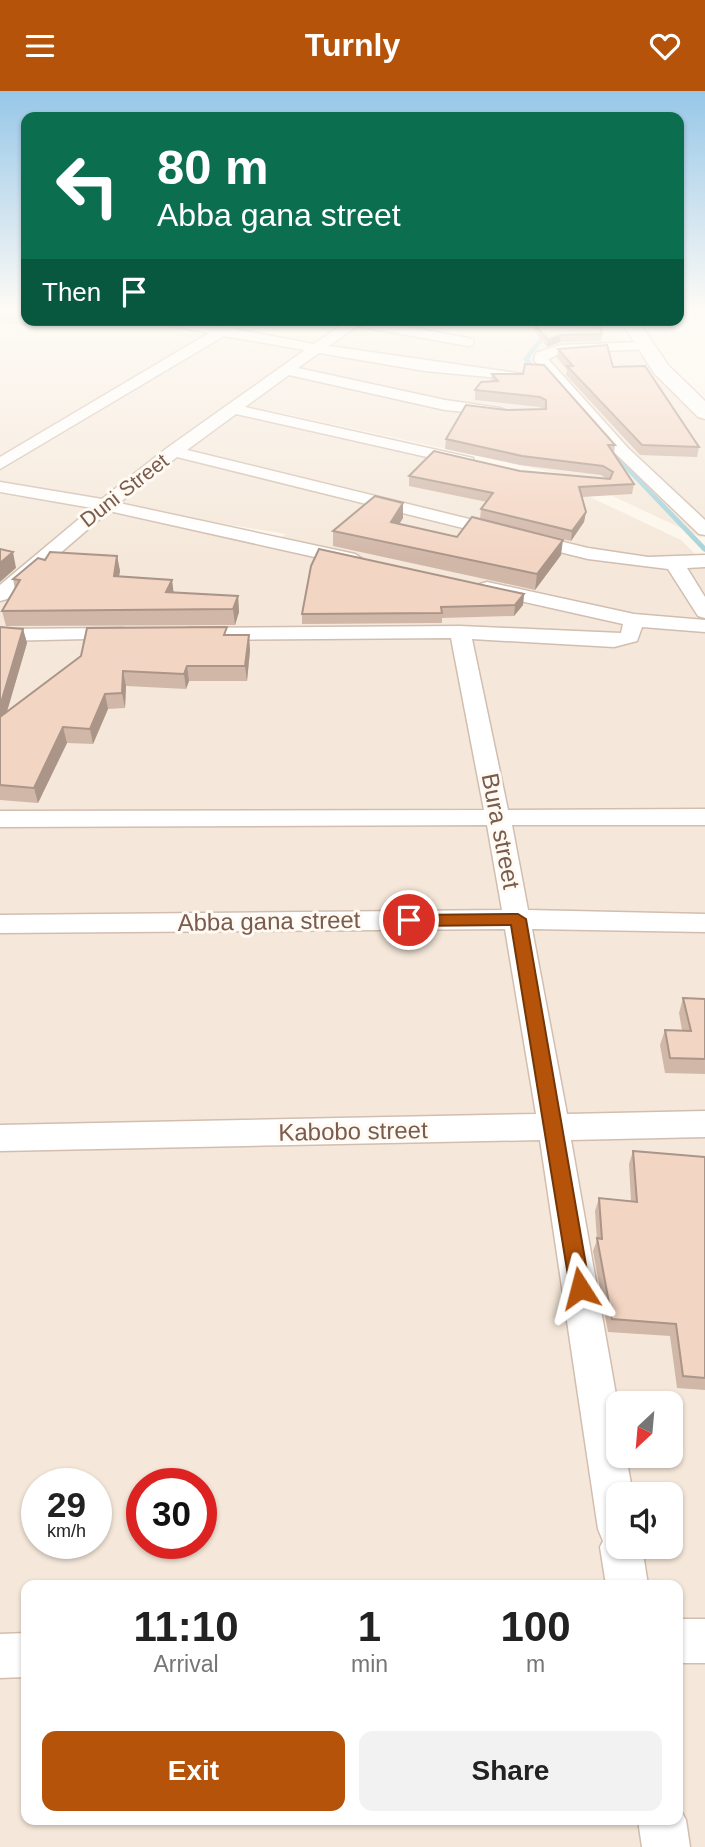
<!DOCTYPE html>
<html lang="en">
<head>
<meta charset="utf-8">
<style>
  body { margin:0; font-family:Arial,sans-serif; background:#f2f2f2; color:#222; height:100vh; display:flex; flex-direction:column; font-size:26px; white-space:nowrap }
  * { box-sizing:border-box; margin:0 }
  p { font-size:23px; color:#767676 }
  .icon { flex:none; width:38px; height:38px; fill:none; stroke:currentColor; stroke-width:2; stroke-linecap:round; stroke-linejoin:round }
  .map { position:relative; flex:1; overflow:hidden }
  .panel { position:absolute; left:21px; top:1489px; width:662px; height:245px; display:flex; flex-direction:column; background:#fff; border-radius:14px; box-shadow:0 2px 5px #0004 }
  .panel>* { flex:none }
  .hud { position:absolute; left:21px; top:21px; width:663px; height:214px; border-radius:14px; box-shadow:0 2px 5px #0004; background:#0b6e4f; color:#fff; overflow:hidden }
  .needle { width:46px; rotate:206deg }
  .controls { position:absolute; left:606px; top:1300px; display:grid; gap:14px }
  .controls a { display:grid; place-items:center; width:77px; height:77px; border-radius:14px; background:#fff; box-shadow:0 2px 5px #0004; font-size:35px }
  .speed { position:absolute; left:21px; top:1377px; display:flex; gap:14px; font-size:35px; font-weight:700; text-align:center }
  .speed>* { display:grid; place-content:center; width:91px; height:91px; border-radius:50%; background:#fff; box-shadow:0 2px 5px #0004; line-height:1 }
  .speed small { font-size:18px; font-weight:400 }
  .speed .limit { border:10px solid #d22; background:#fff; color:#111 }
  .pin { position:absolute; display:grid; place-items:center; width:60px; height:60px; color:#fff; margin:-30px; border:4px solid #fff; border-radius:50%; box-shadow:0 2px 7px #0007 }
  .me { position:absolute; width:77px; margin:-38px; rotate:351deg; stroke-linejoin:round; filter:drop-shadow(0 0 5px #0008) }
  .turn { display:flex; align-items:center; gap:24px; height:147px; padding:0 21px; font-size:32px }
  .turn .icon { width:91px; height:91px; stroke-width:2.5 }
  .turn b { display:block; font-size:49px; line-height:60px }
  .then { display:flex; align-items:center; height:66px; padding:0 21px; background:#0003; gap:14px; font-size:26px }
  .eta { display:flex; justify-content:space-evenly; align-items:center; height:119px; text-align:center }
  .eta b { font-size:42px; font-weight:600; line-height:49px }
  .button { display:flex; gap:14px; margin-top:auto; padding:14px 21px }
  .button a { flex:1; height:80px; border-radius:14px; background:#b45309; color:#fff; font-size:28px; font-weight:600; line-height:80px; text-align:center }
  .button a+a { background:#f2f2f2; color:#222 }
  header { display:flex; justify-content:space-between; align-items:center; height:91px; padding:0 21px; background:#b45309; color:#fff; font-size:32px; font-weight:600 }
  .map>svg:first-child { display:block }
  .residential { fill:#f5e8da; fill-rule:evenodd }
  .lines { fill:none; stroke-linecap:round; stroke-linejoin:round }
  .stream { fill:#a5d3da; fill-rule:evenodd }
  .minor-casing { stroke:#d1beb0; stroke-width:3 }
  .secondary-casing { stroke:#d6c0b0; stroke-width:3 }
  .minor { fill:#fff; fill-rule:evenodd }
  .secondary { fill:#fff; fill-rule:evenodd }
  .wall { fill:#d1b7a8 }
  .shaded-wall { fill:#aa9588 }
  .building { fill:#f3d5c3; stroke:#aa9588; stroke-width:2 }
  .route { fill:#b45309; stroke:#753606; stroke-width:2 }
  .labels { text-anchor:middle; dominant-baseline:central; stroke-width:6; stroke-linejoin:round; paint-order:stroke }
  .far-street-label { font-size:21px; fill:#7a5c4d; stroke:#fffaf3 }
  .street-label { font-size:24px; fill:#7a5c4d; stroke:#fffaf3 }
</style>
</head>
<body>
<header><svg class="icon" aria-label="menu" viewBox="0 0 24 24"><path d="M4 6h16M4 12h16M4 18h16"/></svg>Turnly<svg class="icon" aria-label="heart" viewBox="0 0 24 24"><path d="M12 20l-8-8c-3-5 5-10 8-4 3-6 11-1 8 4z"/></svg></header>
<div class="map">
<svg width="705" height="1756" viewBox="0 0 705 1756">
  <rect width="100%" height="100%" fill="#fdf6ec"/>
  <path class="residential" d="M0,221L26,229H611L616,241L705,326V445L700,446L570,385L268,319L261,323L550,387L681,449L705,473V1756H0V403L72,414H96L279,448L286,443L157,422L122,412L0,395ZM618,1312H670V1365H618ZM37,1393H96V1452H37ZM142,1393H201V1452H142ZM618,1404H670V1456H618ZM26,1494H677V1729H26Z"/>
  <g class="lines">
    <g class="stream">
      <polygon points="553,229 558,229 529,268 540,283 535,284 523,268"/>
      <polygon points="604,354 608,354 705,455 705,461 703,460 604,356"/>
    </g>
    <g class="minor-casing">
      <g id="minor">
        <polygon points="144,229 178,229 220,236 234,233 234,238 314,253 344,232 342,229 371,229 473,248 473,254 468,255 357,235 329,255 517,282 522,283 522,289 425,280 319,262 298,277 445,309 500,317 505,319 505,325 445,319 289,284 245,316 473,367 473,373 467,375 236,323 187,359 588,457 648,466 705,464 705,476 687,477 705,506 705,527 698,525 668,478 588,468 177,366 119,412 355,463 364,469 355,475 109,420 7,508 0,510 0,494 92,417 0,401 0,391 102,408 167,357 305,259 224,245 0,378 0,366 209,242"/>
        <polygon points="644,251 649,252 649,258 562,262 548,268 628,357 705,429 705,444 699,443 616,363 534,269 536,262 560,254"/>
        <polygon points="487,491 634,523 705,529 705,541 642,536 637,550 614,556 472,548 508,719 705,718 705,734 512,734 528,819 705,823 705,841 532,838 567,1023 705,1020 705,1046 571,1049 618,1315 618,1365 626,1365 633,1404 618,1404 618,1456 642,1456 648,1494 606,1494 600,1456 603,1450 598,1438 540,1049 0,1060 0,1034 536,1023 505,838 0,842 0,824 502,819 487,734 0,736 0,720 484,719 451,547 188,549 178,543 188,537 460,535 621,542 623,533 480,501 477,497 480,493"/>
        <polygon points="123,537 130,539 133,543 130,547 0,550 0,538"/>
        <rect x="677" y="1528" width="28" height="44"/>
        <polygon points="26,1542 26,1586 0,1587 0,1543"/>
        <polygon points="677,1712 686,1729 690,1756 642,1756 638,1729 677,1729"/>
      </g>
    </g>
    <g class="secondary-casing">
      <polygon id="secondary" points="620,229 638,229 668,274 705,310 705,328 698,326 654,282"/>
    </g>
    <use href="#minor" class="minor"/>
    <use href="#secondary" class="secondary"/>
  </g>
  <g class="wall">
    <polygon points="0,221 26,221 25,235 0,230"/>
    <polygon points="534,233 602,243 601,250 560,251 547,256 534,240"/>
    <polygon points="558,258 613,276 699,356 697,366 640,364 566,284 567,279 557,267"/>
    <polygon points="492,283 523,283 615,354 614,362 634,393 632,403 582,406 586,421 584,431 571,450 480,428 481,418 487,411 409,395 409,385 520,380 607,388 601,384 520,374 445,358 446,348 507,319 545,319 539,316 475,309 475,299 491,290"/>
    <polygon points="403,427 399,433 457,446 561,464 535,499 333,455 333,440"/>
    <polygon points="117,465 120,480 119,485 172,489 173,501 238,505 239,521 235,534 6,535 2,520 15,498 13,488 45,469"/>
    <polygon points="524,503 523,514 514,525 442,527 442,532 302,533 302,523"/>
    <polygon points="0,536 23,538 27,552 7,621 228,544 250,559 247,590 189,590 186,598 126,595 125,617 108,618 93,653 67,652 38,712 0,709"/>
    <polygon points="683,907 705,908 705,983 665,982 660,954 665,939 682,939 679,922"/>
    <polygon points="633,1060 705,1066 705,1299 677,1297 670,1245 608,1241 593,1160 597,1149 595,1120 599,1107 631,1110 629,1073"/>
  </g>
  <g class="shaded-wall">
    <polygon points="26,227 26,229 36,229 25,235 24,228"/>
    <polygon points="561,244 560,251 547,256 548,249"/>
    <polygon points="403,412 403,427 391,446 391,431"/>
    <polygon points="586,421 584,431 571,450 572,440"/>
    <polygon points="563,449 561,464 535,499 537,483"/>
    <polygon points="13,461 16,477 0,491 0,472"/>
    <polygon points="117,465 120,480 116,500 114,485"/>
    <polygon points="172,489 174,504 166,501"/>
    <polygon points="524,503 523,514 514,525 515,514"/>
    <polygon points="238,505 239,521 235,534 233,518"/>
    <polygon points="23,538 27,552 0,644 0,615"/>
    <polygon points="249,544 250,559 247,590 245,575"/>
    <polygon points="187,575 189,590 186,598 184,583"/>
    <polygon points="123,580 126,595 125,617 122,602"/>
    <polygon points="105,603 108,618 93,653 90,638"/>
    <polygon points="63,636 67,652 38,712 34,697"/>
  </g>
  <g class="building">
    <polygon points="0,221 26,221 26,227 24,228 0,223"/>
    <polygon points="534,233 600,235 602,243 561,244 548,249"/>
    <polygon points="607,254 613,276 645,275 699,356 642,354 567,275 573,275 558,258"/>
    <polygon points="525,273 544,274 615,354 608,354 634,393 579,396 586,421 572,440 481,418 493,402 409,385 434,360 520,380 610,388 613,381 603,375 522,365 446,348 466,314 507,319 546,318 546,309 540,306 475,299 481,291 498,290 492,283 523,283"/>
    <polygon points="375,405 403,412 391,431 457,446 472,426 563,449 537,483 333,440"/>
    <polygon points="0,458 13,461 0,472"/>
    <polygon points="319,458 524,503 515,514 441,516 442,522 302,523 311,475"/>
    <polygon points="50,461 117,465 114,485 172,489 166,501 238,505 233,518 2,520 20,489 13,488 38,467 45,469"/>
    <polygon points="0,536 23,538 0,615"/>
    <polygon points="227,536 224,544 249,544 245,575 187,575 184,583 123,580 122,602 105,603 90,638 63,636 34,697 0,694 0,626 81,565 87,537"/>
    <polygon points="683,907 705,908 705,968 670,967 665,939 691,940"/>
    <polygon points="633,1060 705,1066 705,1287 683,1285 676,1233 612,1228 597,1147 602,1148 599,1107 637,1111"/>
  </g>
  <linearGradient id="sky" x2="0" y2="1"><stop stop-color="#97c7e8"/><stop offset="0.47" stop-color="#fefbf6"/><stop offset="1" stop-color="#fefbf6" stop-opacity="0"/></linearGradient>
  <rect width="705" height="467" fill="url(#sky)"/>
  <polygon class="route" points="518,823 526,828 590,1197 587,1204 580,1206 573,1204 570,1197 511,834 409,835 401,829 409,824"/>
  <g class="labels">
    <g class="far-street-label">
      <text transform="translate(124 399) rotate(-38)">Duni Street</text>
    </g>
    <g class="street-label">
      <text transform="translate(501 740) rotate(79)">Bura street</text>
      <text transform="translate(269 830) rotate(-1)">Abba gana street</text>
      <text transform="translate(353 1040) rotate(-1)">Kabobo street</text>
    </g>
  </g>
</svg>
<div class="controls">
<a><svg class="needle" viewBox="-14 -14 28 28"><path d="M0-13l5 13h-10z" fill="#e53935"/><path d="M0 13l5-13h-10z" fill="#767676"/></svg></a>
<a><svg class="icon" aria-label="sound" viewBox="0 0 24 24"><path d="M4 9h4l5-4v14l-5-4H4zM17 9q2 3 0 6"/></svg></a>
</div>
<div class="speed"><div>29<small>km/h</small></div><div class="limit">30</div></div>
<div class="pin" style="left:409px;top:829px;background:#d93025"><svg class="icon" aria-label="arrive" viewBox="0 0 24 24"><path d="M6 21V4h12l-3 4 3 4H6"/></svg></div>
<svg class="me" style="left:580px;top:1197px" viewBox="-20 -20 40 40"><path d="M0-17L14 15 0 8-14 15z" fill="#b45309" stroke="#fff" stroke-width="4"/></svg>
<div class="hud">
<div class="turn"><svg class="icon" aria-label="left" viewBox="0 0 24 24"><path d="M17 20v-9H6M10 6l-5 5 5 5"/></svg><div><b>80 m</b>Abba gana street</div></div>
<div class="then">Then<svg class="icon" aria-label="arrive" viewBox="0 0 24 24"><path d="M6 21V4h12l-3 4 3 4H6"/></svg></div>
</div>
<section class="panel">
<div class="eta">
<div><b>11:10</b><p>Arrival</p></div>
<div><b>1</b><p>min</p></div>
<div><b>100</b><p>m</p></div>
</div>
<div class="button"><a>Exit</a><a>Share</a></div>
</section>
</div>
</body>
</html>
